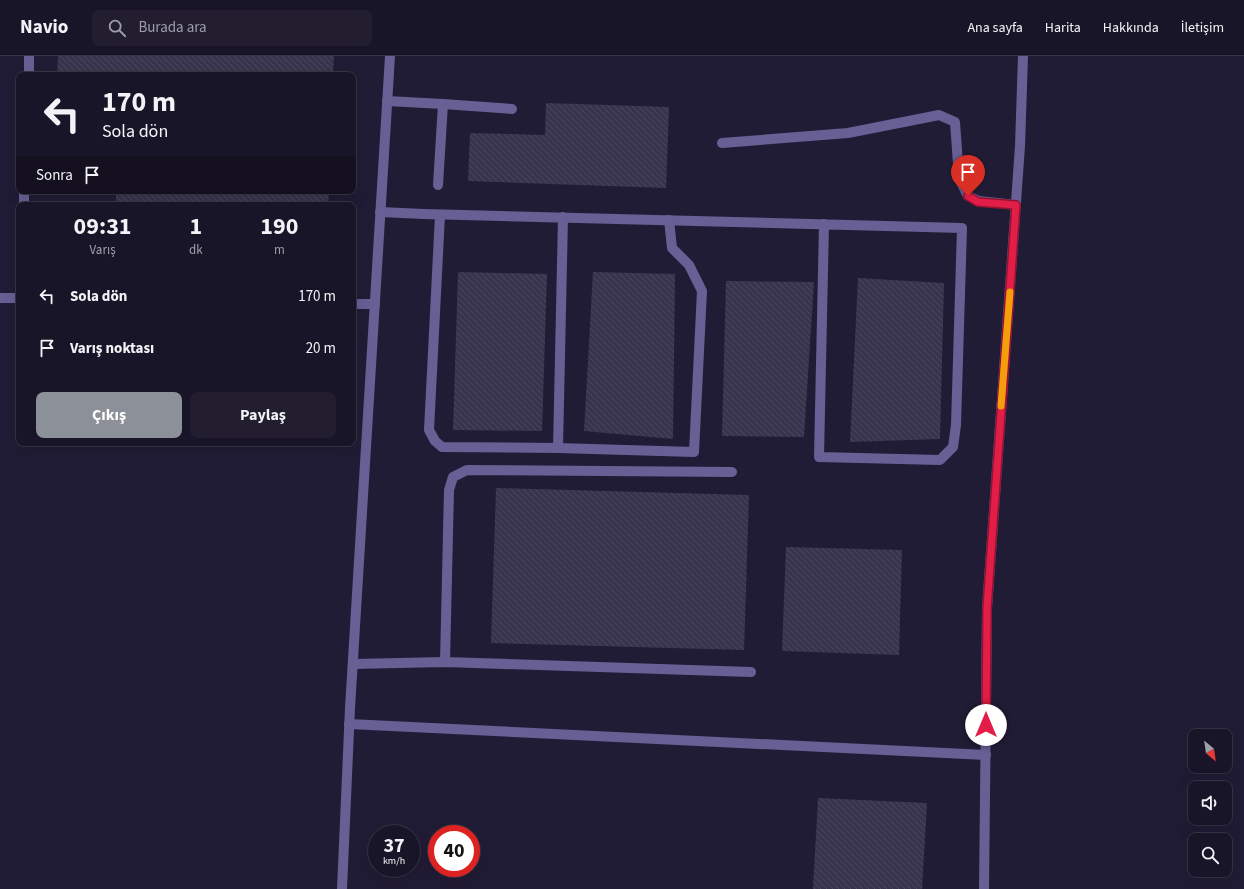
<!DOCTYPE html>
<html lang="tr">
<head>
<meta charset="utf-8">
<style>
  body { margin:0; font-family:"Source Sans 3",sans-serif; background:#221e30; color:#f1f3f6; height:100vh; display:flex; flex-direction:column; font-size:15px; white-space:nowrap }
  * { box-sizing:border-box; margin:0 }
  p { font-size:13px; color:#9f9fa8 }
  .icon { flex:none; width:22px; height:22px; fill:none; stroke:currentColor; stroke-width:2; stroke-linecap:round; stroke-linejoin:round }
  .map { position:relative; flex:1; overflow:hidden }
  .details { position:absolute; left:16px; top:146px; width:340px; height:244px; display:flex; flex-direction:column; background:#191528; border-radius:8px; box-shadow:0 4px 16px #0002,0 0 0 1px #373445 }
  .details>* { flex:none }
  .hud { position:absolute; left:16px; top:16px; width:340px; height:122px; border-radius:8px; box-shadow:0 4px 16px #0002,0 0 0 1px #373445; background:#191528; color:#f1f3f6; overflow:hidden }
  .needle { width:26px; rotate:151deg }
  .buttons { position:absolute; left:1188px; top:673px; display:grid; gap:8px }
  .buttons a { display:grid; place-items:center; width:44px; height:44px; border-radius:8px; background:#191528; box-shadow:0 4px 16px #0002,0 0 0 1px #373445; font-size:20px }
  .speed { position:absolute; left:368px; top:769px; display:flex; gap:8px; font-size:20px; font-weight:700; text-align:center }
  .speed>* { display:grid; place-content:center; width:52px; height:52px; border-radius:50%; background:#191528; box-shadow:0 4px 16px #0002,0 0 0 1px #373445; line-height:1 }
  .speed small { font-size:10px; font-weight:400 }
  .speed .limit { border:6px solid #d22; background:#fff; color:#111 }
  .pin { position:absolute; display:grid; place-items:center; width:34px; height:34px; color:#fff; margin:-41px -17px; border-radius:50% 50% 50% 0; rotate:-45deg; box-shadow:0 0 4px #0007 }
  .pin .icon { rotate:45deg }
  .me { position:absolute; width:44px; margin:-22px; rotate:0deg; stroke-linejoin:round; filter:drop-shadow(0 0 3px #0008) }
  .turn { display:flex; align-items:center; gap:14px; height:84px; padding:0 20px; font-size:18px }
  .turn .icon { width:52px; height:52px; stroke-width:2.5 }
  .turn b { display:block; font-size:28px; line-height:34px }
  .then { display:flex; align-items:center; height:38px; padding:0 20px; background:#0003; gap:8px; font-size:15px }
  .eta { display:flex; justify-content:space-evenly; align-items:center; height:68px; text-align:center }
  .eta b { font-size:24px; font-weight:700; line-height:28px }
  .action { display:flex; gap:8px; margin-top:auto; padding:8px 20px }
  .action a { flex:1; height:46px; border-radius:8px; background:#8c9099; color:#fff; font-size:16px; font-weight:700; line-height:46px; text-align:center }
  .action a+a { background:#221e30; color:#f1f3f6 }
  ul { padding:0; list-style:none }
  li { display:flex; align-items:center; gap:12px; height:52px; padding:0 20px }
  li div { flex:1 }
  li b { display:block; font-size:15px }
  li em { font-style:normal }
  header { display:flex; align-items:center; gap:24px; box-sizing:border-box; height:56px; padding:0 20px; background:#191528; border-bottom:1px solid #373445 }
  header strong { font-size:19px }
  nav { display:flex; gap:22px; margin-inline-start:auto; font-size:14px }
  .search { width:280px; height:36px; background:#221e30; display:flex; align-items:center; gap:10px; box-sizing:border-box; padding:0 14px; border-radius:8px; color:#9f9fa8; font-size:15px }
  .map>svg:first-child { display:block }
  .building { fill:url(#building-back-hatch) }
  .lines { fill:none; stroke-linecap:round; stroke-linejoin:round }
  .minor { stroke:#685f95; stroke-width:10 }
  .route-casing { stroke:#92132f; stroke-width:10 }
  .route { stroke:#e11d48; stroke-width:7 }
  .slow { stroke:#f59e0b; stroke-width:7 }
</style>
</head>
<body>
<header>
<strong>Navio</strong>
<div class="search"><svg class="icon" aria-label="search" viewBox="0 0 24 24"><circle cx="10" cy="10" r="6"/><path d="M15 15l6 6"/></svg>Burada ara</div>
<nav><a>Ana sayfa</a><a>Harita</a><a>Hakkında</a><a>İletişim</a></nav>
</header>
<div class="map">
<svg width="1244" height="833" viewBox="0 0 1244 833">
  <defs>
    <pattern id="building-back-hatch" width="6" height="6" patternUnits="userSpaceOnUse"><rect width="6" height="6" fill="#38344e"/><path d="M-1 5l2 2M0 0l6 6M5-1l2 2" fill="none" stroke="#4c4860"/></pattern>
  </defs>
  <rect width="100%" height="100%" fill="#211c35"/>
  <g class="building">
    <polygon points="58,0 334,0 333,19 57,19"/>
    <polygon points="546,47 669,51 666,132 468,125 470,77 545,79"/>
    <polygon points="116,135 329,135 328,149 116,149"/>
    <polygon points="458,216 547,218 542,375 453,374"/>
    <polygon points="593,216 675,218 673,383 584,375"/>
    <polygon points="858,222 944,227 940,383 850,386"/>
    <polygon points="726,225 814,226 804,381 722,380"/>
    <polygon points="496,432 749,439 744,594 491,587"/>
    <polygon points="786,491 902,494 899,599 782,595"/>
    <polygon points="818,742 927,747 922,833 813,833"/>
  </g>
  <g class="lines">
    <g class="minor">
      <polyline points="29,19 29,0"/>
      <polyline points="387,45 443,48 512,53"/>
      <polyline points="722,87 848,77 939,59 955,66 959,122 968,140 979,145 1016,149"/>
      <polyline points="438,129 443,48"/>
      <polyline points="24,149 24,135"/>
      <polyline points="380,156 424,158 962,172 956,369 953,391 940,404 819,401 824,168"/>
      <polyline points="440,159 429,374 435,385 442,391 558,392 694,396 702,235 689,209 672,192 669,164"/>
      <polyline points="0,242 19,242"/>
      <polyline points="353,248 375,248"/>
      <polyline points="558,392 563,161"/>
      <polyline points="445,606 449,434 453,421 467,414 732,416"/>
      <polyline points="353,608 445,606 751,616"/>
      <polyline points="349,668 986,699"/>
      <polyline points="342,833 350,652 390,0"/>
      <polyline points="984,833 987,552 1020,90 1023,0"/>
    </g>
  </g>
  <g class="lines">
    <g class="route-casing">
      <polyline id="route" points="968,140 978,146 1016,149 987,552 986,669"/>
    </g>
    <use href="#route" class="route"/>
    <polyline class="slow" points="1001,350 1010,236"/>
  </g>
</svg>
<div class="buttons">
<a><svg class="needle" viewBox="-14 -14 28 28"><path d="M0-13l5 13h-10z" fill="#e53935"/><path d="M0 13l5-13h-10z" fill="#9f9fa8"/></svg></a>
<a><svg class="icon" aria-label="sound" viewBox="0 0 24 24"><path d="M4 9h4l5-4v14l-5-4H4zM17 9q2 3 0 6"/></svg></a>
<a><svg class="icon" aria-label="search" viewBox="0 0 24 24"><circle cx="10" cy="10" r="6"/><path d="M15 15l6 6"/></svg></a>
</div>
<div class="speed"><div>37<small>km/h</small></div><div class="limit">40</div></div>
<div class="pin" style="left:968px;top:140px;background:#d93025"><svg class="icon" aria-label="arrive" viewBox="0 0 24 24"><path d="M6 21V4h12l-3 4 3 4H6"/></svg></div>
<svg class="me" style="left:986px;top:669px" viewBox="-20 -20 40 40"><circle r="19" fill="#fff"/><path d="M0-13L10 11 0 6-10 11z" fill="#e11d48"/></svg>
<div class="hud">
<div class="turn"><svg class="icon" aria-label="left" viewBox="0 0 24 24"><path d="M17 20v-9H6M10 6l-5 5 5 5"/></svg><div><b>170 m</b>Sola dön</div></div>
<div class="then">Sonra<svg class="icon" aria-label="arrive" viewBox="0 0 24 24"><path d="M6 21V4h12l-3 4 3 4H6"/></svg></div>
</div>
<section class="details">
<div class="eta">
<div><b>09:31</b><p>Varış</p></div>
<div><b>1</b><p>dk</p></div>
<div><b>190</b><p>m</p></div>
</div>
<ul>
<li><svg class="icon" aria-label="left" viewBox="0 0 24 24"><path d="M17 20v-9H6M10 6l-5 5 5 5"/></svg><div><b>Sola dön</b></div><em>170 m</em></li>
<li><svg class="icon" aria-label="arrive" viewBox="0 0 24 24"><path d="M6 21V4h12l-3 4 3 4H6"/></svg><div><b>Varış noktası</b></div><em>20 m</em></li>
</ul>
<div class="action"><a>Çıkış</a><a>Paylaş</a></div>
</section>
</div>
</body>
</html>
